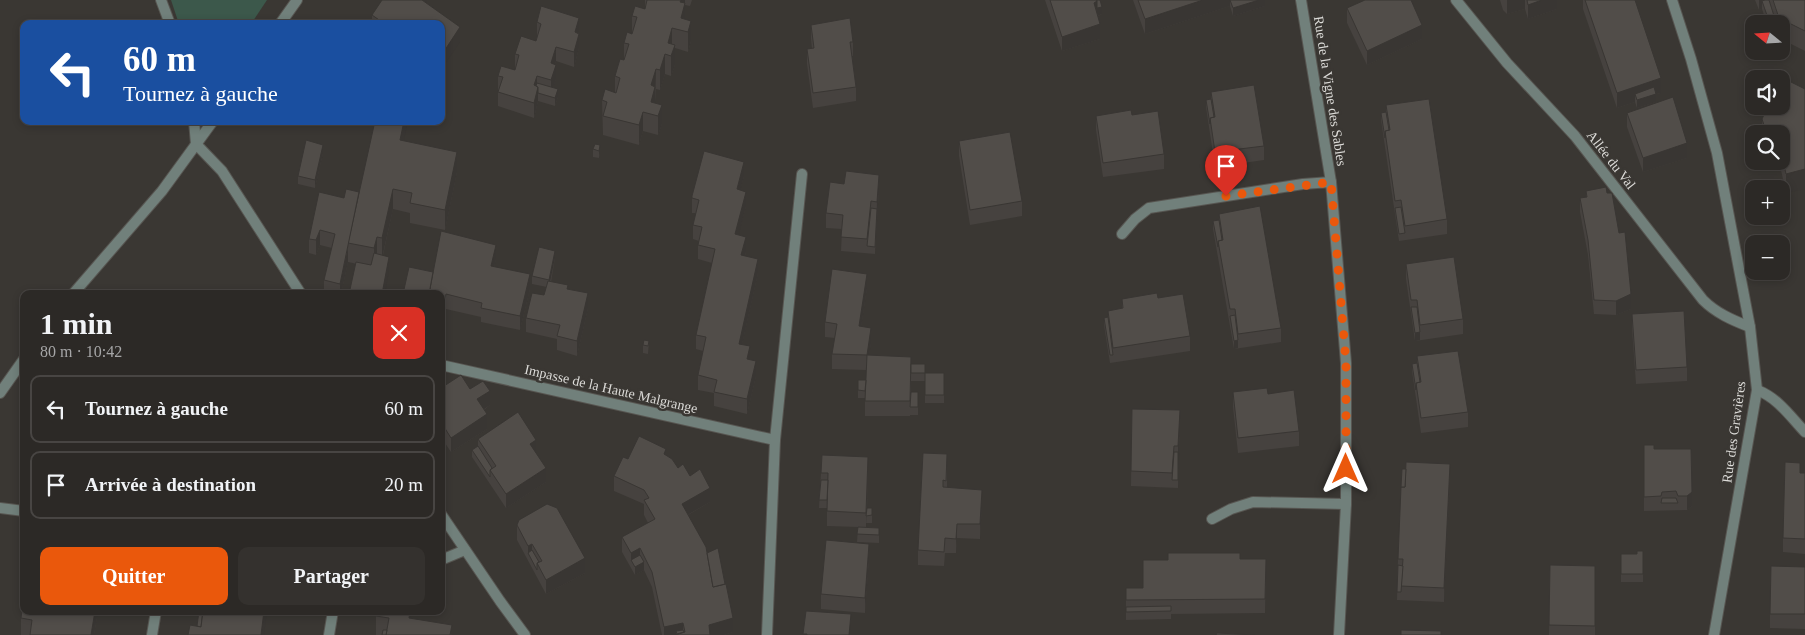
<!DOCTYPE html>
<html lang="fr">
<head>
<meta charset="utf-8">
<style>
  body { margin:0; font-family:Georgia,serif; background:#34312e; color:#f1f3f6; height:100vh; display:flex; flex-direction:column; font-size:19px; white-space:nowrap }
  * { box-sizing:border-box; margin:0 }
  p { font-size:16px; color:#a6a6a7 }
  .icon { flex:none; width:28px; height:28px; fill:none; stroke:currentColor; stroke-width:2; stroke-linecap:round; stroke-linejoin:round }
  .map { position:relative; flex:1; overflow:hidden }
  .drawer { position:absolute; left:20px; top:290px; width:425px; height:325px; display:flex; flex-direction:column; background:#2c2926; border-radius:10px; box-shadow:0 2px 8px #0003,0 0 0 1px #484543 }
  .drawer>* { flex:none }
  .guide { position:absolute; left:20px; top:20px; width:425px; height:105px; border-radius:10px; box-shadow:0 2px 8px #0003,0 0 0 1px #484543; background:#1a4fa0; color:#fff; overflow:hidden }
  .needle { width:32px; rotate:288deg }
  .tools { position:absolute; left:1745px; top:15px; display:grid; gap:10px }
  .tools a { display:grid; place-items:center; width:45px; height:45px; border-radius:10px; background:#2c2926; box-shadow:0 2px 8px #0003,0 0 0 1px #484543; font-size:25px }
  .pin { position:absolute; display:grid; place-items:center; width:42px; height:42px; color:#fff; margin:-51px -21px; border-radius:50% 50% 50% 0; rotate:-45deg; box-shadow:0 0 5px #0007 }
  .pin .icon { rotate:45deg }
  .me { position:absolute; width:55px; margin:-28px; rotate:0deg; stroke-linejoin:round; filter:drop-shadow(0 0 4px #0008) }
  .turn { display:flex; align-items:center; gap:18px; height:105px; padding:0 20px; font-size:22px }
  .turn .icon { width:65px; height:65px; stroke-width:2.5 }
  .turn b { display:block; font-size:35px; line-height:42px }
  .round { display:grid; place-items:center; flex:none; width:52px; height:52px; border-radius:10px; background:#34312e }
  .head { display:flex; align-items:center; justify-content:space-between; height:85px; padding:0 20px }
  h1 { font-size:30px; font-weight:800; line-height:38px }
  .action { display:flex; gap:10px; margin-top:auto; padding:10px 20px }
  .action a { flex:1; height:58px; border-radius:10px; background:#ea580c; color:#fff; font-size:20px; font-weight:800; line-height:58px; text-align:center }
  .action a+a { background:#34312e; color:#f1f3f6 }
  ul { padding:0; list-style:none }
  li { display:flex; align-items:center; gap:15px; height:68px; margin:0 10px 8px; padding:0 10px; border:2px solid #484543; border-radius:10px }
  li div { flex:1 }
  li b { display:block; font-size:19px }
  li em { font-style:normal }
  .map>svg:first-child { display:block }
  .green { fill:#3c584b }
  .lines { fill:none; stroke-linecap:round; stroke-linejoin:round }
  .service-casing { stroke:#575551; stroke-width:12 }
  .minor-casing { stroke:#575551; stroke-width:12 }
  .service { stroke:#71807b; stroke-width:10 }
  .minor { stroke:#71807b; stroke-width:10 }
  .wall { fill:#46423f }
  .shaded-wall { fill:#393633 }
  .building { fill:#514d49; stroke:#393633 }
  .route { stroke:#ea580c; stroke-width:9; stroke-dasharray:0 16.2 }
  .labels { text-anchor:middle; dominant-baseline:central; stroke-width:5; stroke-linejoin:round; paint-order:stroke }
  .street-label { font-size:14px; fill:#dcdbd8; stroke:#3a3733 }
</style>
</head>
<body>
<div class="map">
<svg width="1805" height="635" viewBox="0 0 1805 635">
  <rect width="100%" height="100%" fill="#3a3733"/>
  <polygon class="green" points="171,0 267,0 251,24 179,24"/>
  <g class="lines">
    <g class="service-casing">
      <g id="service">
        <polyline points="161,0 170,24"/>
        <polyline points="194,121 196,144"/>
        <polyline points="1122,234 1135,219 1149,208 1303,184 1331,182"/>
        <polyline points="1212,519 1231,509 1253,502 1346,504"/>
      </g>
    </g>
    <g class="minor-casing">
      <g id="minor">
        <polyline points="1301,0 1331,182 1346,363 1346,504 1339,635"/>
        <path d="M1456,0L1507,63L1575,136L1703,300C1716,313 1732,320 1750,327"/>
        <polyline points="1672,0 1691,59 1717,153 1750,327 1757,390 1714,635"/>
        <polyline points="280,24 297,0"/>
        <polyline points="196,144 222,171 301,294"/>
        <polyline points="73,294 162,191 213,121"/>
        <polyline points="441,365 775,440"/>
        <path d="M1757,390C1778,398 1790,416 1805,432"/>
        <polyline points="0,393 24,359"/>
        <polyline points="0,508 24,511"/>
        <polyline points="441,514 500,601 525,635"/>
        <polyline points="441,560 465,550"/>
        <polyline points="152,635 156,611"/>
        <polyline points="329,635 333,611"/>
        <polyline points="767,635 775,440 802,174"/>
      </g>
    </g>
    <use href="#service" class="service"/>
    <use href="#minor" class="minor"/>
  </g>
  <g class="wall">
    <polygon points="427,0 427,4 460,42 441,24 372,24 372,15"/>
    <polygon points="645,0 692,0 690,6 685,5 685,19 691,41 688,52 675,48 675,65 671,76 665,74 660,90 656,89 655,103 662,124 658,135 643,131 639,145 603,135 602,100 615,93 615,76 624,60 624,43 632,34 632,16 645,9"/>
    <polygon points="1045,0 1100,0 1102,14 1098,16 1100,39 1062,51"/>
    <polygon points="1133,0 1265,0 1265,6 1233,16 1230,6 1145,34"/>
    <polygon points="1500,0 1557,0 1557,9 1528,19 1525,9 1507,14 1503,10"/>
    <polygon points="1583,0 1635,0 1661,93 1656,94 1656,102 1637,108 1635,102 1617,108 1583,9"/>
    <polygon points="1755,0 1805,0 1805,51 1781,39 1781,24 1767,24 1762,9 1759,10"/>
    <polygon points="1347,8 1422,39 1367,65 1347,23"/>
    <polygon points="537,22 579,32 579,48 574,67 556,61 555,64 556,79 553,87 558,97 555,106 538,101 534,118 498,106 498,76 515,70 515,54 536,41 537,37"/>
    <polygon points="811,25 853,42 853,56 852,56 856,87 856,101 813,108 807,64 807,49 812,49 811,39"/>
    <polygon points="1805,89 1786,193 1779,161 1781,161 1781,134 1762,134 1762,119"/>
    <polygon points="1211,92 1264,146 1264,160 1215,167 1206,107 1206,100 1211,99"/>
    <polygon points="1386,105 1447,219 1447,234 1399,241 1381,120 1381,113 1386,112"/>
    <polygon points="1627,113 1687,158 1643,172 1627,127"/>
    <polygon points="1096,116 1164,154 1164,169 1103,177 1096,130"/>
    <polygon points="404,141 457,172 445,230 410,223 410,213 393,209 383,255 389,271 348,262 341,294 324,294 324,280 332,248 320,245 316,255 309,253 309,239 344,198 359,192"/>
    <polygon points="959,141 1022,201 1022,216 970,225 959,156"/>
    <polygon points="595,144 600,153 599,158 593,157 593,149"/>
    <polygon points="323,153 315,188 298,184 298,176"/>
    <polygon points="744,176 740,190 746,206 738,235 746,252 745,256 758,273 742,344 750,360 756,376 747,414 714,406 714,393 698,390 698,375 703,351 696,349 696,335 712,263 698,259 698,245 699,241 693,239 693,225 696,213 692,213 692,196"/>
    <polygon points="879,189 875,254 841,251 842,229 826,228 826,213"/>
    <polygon points="1586,191 1631,309 1616,315 1594,314 1588,255 1580,212 1580,198 1586,197"/>
    <polygon points="1219,214 1281,328 1281,342 1234,349 1213,229 1213,221 1219,220"/>
    <polygon points="555,258 551,282 568,289 588,308 577,356 557,350 557,339 526,332 526,318 544,295 547,287 532,284 532,276"/>
    <polygon points="496,259 494,267 530,289 520,330 481,322 481,317 446,309 445,314 441,313 441,294 433,272"/>
    <polygon points="1406,264 1463,319 1463,334 1415,341 1406,279"/>
    <polygon points="867,288 861,327 871,343 869,355 911,364 925,373 944,373 944,403 925,403 925,381 911,381 911,392 918,392 918,415 910,415 910,416 865,416 865,398 858,398 858,390 866,380 866,370 832,369 832,354 835,338 825,337 825,322"/>
    <polygon points="1158,298 1190,336 1190,351 1110,363 1104,325 1104,318 1108,317 1108,311 1122,308 1122,299"/>
    <polygon points="1632,314 1687,367 1687,381 1636,384 1632,329"/>
    <polygon points="649,341 648,354 643,353 643,345"/>
    <polygon points="1417,356 1468,412 1468,427 1421,433 1412,371 1412,364 1417,363"/>
    <polygon points="441,388 470,389 490,405 484,410 487,429 451,452 441,437"/>
    <polygon points="1233,392 1268,394 1299,431 1299,446 1238,453 1233,407"/>
    <polygon points="1132,409 1180,425 1178,488 1131,486"/>
    <polygon points="478,439 536,454 546,482 506,508 472,457 472,450 478,446"/>
    <polygon points="1644,445 1654,449 1691,449 1692,506 1687,510 1644,511"/>
    <polygon points="666,456 678,468 690,476 710,502 688,515 707,553 733,632 724,635 662,635 652,587 644,570 635,575 622,552 622,537 648,523 644,515 644,504 614,491 614,476 628,459"/>
    <polygon points="947,469 947,488 982,504 980,539 957,538 956,553 945,553 944,566 918,565 918,550"/>
    <polygon points="868,472 867,508 872,508 872,523 866,523 866,522 866,527 879,528 879,543 857,542 858,527 827,526 827,508 819,508 821,473"/>
    <polygon points="1800,473 1805,473 1805,554 1783,552 1783,538"/>
    <polygon points="1450,479 1444,602 1397,600 1398,559"/>
    <polygon points="517,525 585,573 546,594 517,540"/>
    <polygon points="1643,551 1643,582 1621,582 1621,554 1637,554"/>
    <polygon points="869,558 865,613 821,609 821,594"/>
    <polygon points="1240,559 1266,559 1265,613 1171,614 1171,619 1126,620 1126,588 1143,588"/>
    <polygon points="1550,565 1595,566 1595,635 1549,635"/>
    <polygon points="1805,567 1805,629 1770,628 1770,614"/>
    <polygon points="98,611 94,635 21,635 21,618"/>
    <polygon points="411,611 411,619 452,635 376,635 376,616"/>
  </g>
  <g class="shaded-wall">
    <polygon points="422,0 427,0 427,6"/>
    <polygon points="681,0 685,0 685,23 680,21"/>
    <polygon points="1203,0 1230,0 1230,6 1145,34 1145,19"/>
    <polygon points="1259,0 1265,0 1265,6 1233,16 1233,8"/>
    <polygon points="1507,0 1525,0 1525,9 1507,14"/>
    <polygon points="1542,0 1557,0 1557,9 1528,19 1528,5"/>
    <polygon points="1759,0 1768,0 1762,1 1762,9 1759,10"/>
    <polygon points="1097,1 1097,16 1094,3"/>
    <polygon points="1102,7 1102,14 1097,16 1097,8"/>
    <polygon points="579,18 579,32 575,46 575,32"/>
    <polygon points="1775,19 1775,24 1769,24 1769,21"/>
    <polygon points="691,21 691,41 688,52 688,32"/>
    <polygon points="1100,24 1100,39 1062,51 1062,37"/>
    <polygon points="1422,25 1422,39 1367,65 1367,51"/>
    <polygon points="460,27 460,42 441,70 441,56"/>
    <polygon points="672,28 672,47 668,43"/>
    <polygon points="579,34 579,48 574,67 574,52"/>
    <polygon points="675,45 675,65 671,76 671,56"/>
    <polygon points="556,47 556,61 551,77 551,63"/>
    <polygon points="665,54 665,74 660,90 660,70"/>
    <polygon points="556,65 556,79 551,94 551,80"/>
    <polygon points="656,69 655,106 651,114 651,85"/>
    <polygon points="537,76 537,90 534,85"/>
    <polygon points="1661,78 1661,93 1656,94 1656,102 1637,108 1637,100 1635,94 1635,102 1617,108 1617,93"/>
    <polygon points="538,87 538,101 534,118 534,103"/>
    <polygon points="558,89 558,97 555,106 555,98"/>
    <polygon points="662,105 662,124 658,135 658,116"/>
    <polygon points="643,112 643,131 639,145 639,125"/>
    <polygon points="404,121 408,121 400,160 400,140"/>
    <polygon points="1687,143 1687,158 1643,172 1643,158"/>
    <polygon points="323,145 323,153 315,188 315,180"/>
    <polygon points="600,145 600,153 599,158 599,151"/>
    <polygon points="457,152 457,172 445,230 445,210"/>
    <polygon points="744,162 744,176 737,203 737,189"/>
    <polygon points="1805,169 1805,189 1786,193 1786,174"/>
    <polygon points="879,175 879,189 875,254 877,202"/>
    <polygon points="393,189 393,209 382,258 382,238"/>
    <polygon points="746,192 746,206 735,249 735,234"/>
    <polygon points="320,230 320,245 316,255 316,240"/>
    <polygon points="377,237 377,257 374,268 374,248"/>
    <polygon points="746,237 746,252 741,269 741,255"/>
    <polygon points="496,245 496,259 491,281 491,266"/>
    <polygon points="348,248 348,262 341,294 340,294 340,284"/>
    <polygon points="555,251 555,258 549,287 549,280"/>
    <polygon points="389,257 389,271 385,294 382,294"/>
    <polygon points="758,259 758,273 739,358 739,344"/>
    <polygon points="530,274 530,289 520,330 520,316"/>
    <polygon points="867,274 867,288 859,341 859,326"/>
    <polygon points="588,293 588,308 577,356 577,341"/>
    <polygon points="446,294 446,309 445,314 445,300"/>
    <polygon points="1631,294 1631,309 1616,315 1616,301"/>
    <polygon points="871,328 871,343 867,370 867,355"/>
    <polygon points="1420,332 1420,340 1415,341 1415,333"/>
    <polygon points="1238,340 1238,348 1234,349 1234,341"/>
    <polygon points="750,346 750,360 747,359"/>
    <polygon points="756,361 756,376 747,414 747,399"/>
    <polygon points="490,391 490,405 477,414 477,399"/>
    <polygon points="1180,410 1180,425 1178,488 1178,446"/>
    <polygon points="487,414 487,429 451,452 451,438"/>
    <polygon points="536,440 536,455 530,444"/>
    <polygon points="868,457 868,472 866,527 866,513"/>
    <polygon points="1450,464 1450,479 1444,602 1444,588"/>
    <polygon points="546,468 546,482 506,508 506,494"/>
    <polygon points="710,488 710,502 682,518 682,504"/>
    <polygon points="982,490 982,504 980,539 980,524"/>
    <polygon points="1692,492 1692,506 1687,510 1687,496"/>
    <polygon points="957,524 957,538 956,553 956,539"/>
    <polygon points="532,544 532,558 528,553 528,546"/>
    <polygon points="869,544 869,558 865,613 865,598"/>
    <polygon points="640,548 640,563 631,560 631,553"/>
    <polygon points="585,558 585,573 546,594 546,580"/>
    <polygon points="644,562 644,570 635,575 635,567"/>
    <polygon points="95,611 98,611 94,635 91,635"/>
    <polygon points="264,611 267,611 264,635 261,635"/>
    <polygon points="410,611 411,611 411,624 409,618"/>
    <polygon points="733,618 733,632 724,635 709,635 709,625"/>
    <polygon points="683,623 683,635 676,631 676,635 664,635 664,627"/>
  </g>
  <g class="building">
    <polygon points="382,0 422,0 460,27 441,56 441,24 385,24 372,15"/>
    <polygon points="647,0 681,0 680,2 685,3 681,18 691,21 688,32 672,28 668,43 675,45 671,56 665,54 660,70 656,69 651,85 655,87 651,102 662,105 658,116 643,112 639,125 603,116 607,102 602,100 605,89 616,93 620,78 615,76 620,59 624,60 629,44 624,43 627,32 632,34 637,17 632,16 635,6 645,9"/>
    <polygon points="1050,0 1097,0 1097,1 1094,3 1100,24 1062,37"/>
    <polygon points="1097,0 1100,0 1102,7 1097,8"/>
    <polygon points="1138,0 1203,0 1145,19"/>
    <polygon points="1230,0 1259,0 1233,8"/>
    <polygon points="1365,0 1411,0 1422,25 1367,51 1347,8"/>
    <polygon points="1527,0 1542,0 1528,5"/>
    <polygon points="1585,0 1635,0 1661,78 1617,93"/>
    <polygon points="1765,0 1769,0 1775,19 1769,21 1762,1"/>
    <polygon points="1773,0 1805,0 1805,31 1779,18"/>
    <polygon points="541,6 579,18 575,32 579,34 574,52 556,47 551,63 556,65 551,80 537,76 534,85 538,87 534,103 498,92 503,77 498,76 501,66 515,70 519,55 515,54 521,36 536,41 541,24 537,22"/>
    <polygon points="850,18 853,42 850,42 856,87 813,93 807,49 814,48 811,25"/>
    <polygon points="1785,79 1805,89 1805,169 1786,174 1781,152 1781,146 1788,145 1785,134 1764,125 1762,119 1768,106 1781,106 1781,80"/>
    <polygon points="537,83 558,89 555,98 538,93 538,87 536,86"/>
    <polygon points="1254,85 1264,146 1215,152 1210,118 1215,117 1211,92"/>
    <polygon points="1654,87 1656,94 1637,100 1635,94"/>
    <polygon points="1673,97 1687,143 1643,158 1627,113"/>
    <polygon points="1211,99 1214,117 1210,118 1210,124 1206,100"/>
    <polygon points="1429,99 1447,219 1405,226 1401,200 1395,201 1385,131 1390,130 1386,105"/>
    <polygon points="1131,110 1132,115 1158,111 1164,154 1103,163 1096,116"/>
    <polygon points="1386,112 1389,130 1385,131 1385,138 1381,113"/>
    <polygon points="375,121 404,121 400,140 457,152 445,210 410,203 412,193 393,189 382,238 377,237 374,248 348,243"/>
    <polygon points="1010,132 1022,201 970,210 959,141"/>
    <polygon points="306,140 323,145 315,180 298,176"/>
    <polygon points="595,144 600,145 599,151 593,149"/>
    <polygon points="704,151 744,162 737,189 746,192 735,234 746,237 741,255 758,259 739,344 750,346 747,359 756,361 747,399 714,392 717,380 698,375 706,337 696,335 715,249 698,245 702,227 693,225 699,200 692,198 692,196"/>
    <polygon points="846,171 879,175 877,202 871,201 867,239 841,237 843,215 826,213 830,182 844,184"/>
    <polygon points="1606,187 1607,193 1612,193 1619,233 1625,232 1631,294 1616,301 1594,300 1588,240 1580,198 1587,197 1586,191"/>
    <polygon points="346,189 359,192 340,284 324,280 335,234 320,230 316,240 309,239 319,192 344,198"/>
    <polygon points="1260,206 1281,328 1238,334 1235,309 1230,309 1218,241 1223,240 1219,214"/>
    <polygon points="1401,207 1405,233 1399,234 1395,208"/>
    <polygon points="871,208 877,209 875,247 867,246"/>
    <polygon points="1219,220 1222,240 1218,241 1218,247 1213,221"/>
    <polygon points="441,231 496,245 491,266 530,274 520,316 481,308 482,303 446,294 445,300 441,299 441,294 429,294"/>
    <polygon points="539,247 555,251 549,280 532,276"/>
    <polygon points="374,253 389,257 382,294 349,294 356,262 371,265"/>
    <polygon points="1454,257 1463,319 1420,325 1417,300 1411,300 1406,264"/>
    <polygon points="409,267 433,272 429,294 403,294"/>
    <polygon points="832,269 867,274 859,326 871,328 867,355 832,354 837,324 825,322"/>
    <polygon points="548,281 568,285 567,289 588,293 577,341 557,336 560,325 526,318 532,293 544,295"/>
    <polygon points="1157,293 1158,298 1183,294 1190,336 1113,348 1108,311 1123,308 1122,299"/>
    <polygon points="1411,307 1417,307 1420,332 1415,333"/>
    <polygon points="1683,311 1642,314 1642,313"/>
    <polygon points="1684,311 1687,367 1636,370 1632,314"/>
    <polygon points="1235,315 1238,340 1234,341 1230,316"/>
    <polygon points="1108,317 1113,355 1110,355 1104,318"/>
    <polygon points="644,340 649,341 648,346 643,345"/>
    <polygon points="1458,351 1468,412 1421,418 1416,383 1421,382 1417,356"/>
    <polygon points="867,355 911,357 910,401 865,401"/>
    <polygon points="1417,363 1420,382 1416,383 1416,390 1412,364"/>
    <polygon points="911,364 925,364 925,373 944,373 944,395 925,395 925,373 911,373"/>
    <polygon points="461,375 470,389 483,381 490,391 477,399 487,414 451,438 441,422 441,388"/>
    <polygon points="858,380 866,380 865,391 858,390"/>
    <polygon points="1267,388 1268,394 1294,390 1299,431 1238,438 1233,392"/>
    <polygon points="911,392 918,392 918,407 910,407"/>
    <polygon points="1132,409 1180,410 1178,446 1174,446 1172,473 1131,471"/>
    <polygon points="518,412 536,440 530,444 546,468 506,494 490,470 496,466 478,439"/>
    <polygon points="639,436 666,449 664,454 672,459 678,468 683,464 690,476 700,469 710,488 682,504 706,547 713,587 726,584 733,618 709,625 710,635 675,635 685,632 683,623 664,627 652,572 640,548 631,553 622,537 655,519 644,500 649,498 644,490 614,476 623,457 628,459"/>
    <polygon points="1644,445 1654,445 1654,449 1691,449 1692,492 1687,496 1678,496 1676,491 1662,492 1661,496 1644,497"/>
    <polygon points="478,446 492,468 490,470 490,477 472,450"/>
    <polygon points="1174,452 1178,452 1178,480 1172,480"/>
    <polygon points="923,453 947,454 946,481 943,480 943,487 982,490 980,524 957,524 956,539 945,538 944,552 918,550"/>
    <polygon points="822,455 868,457 866,513 827,511 828,473 821,473"/>
    <polygon points="1406,462 1450,464 1444,588 1401,586 1403,559 1398,559 1401,487 1405,487"/>
    <polygon points="1785,462 1800,463 1800,473 1805,473 1805,539 1783,538"/>
    <polygon points="1402,469 1406,469 1405,487 1401,487"/>
    <polygon points="821,480 828,480 827,500 819,500"/>
    <polygon points="1662,498 1676,498 1678,503 1661,503"/>
    <polygon points="547,504 557,508 585,558 546,580 537,563 542,561 532,544 528,546 517,525 519,520"/>
    <polygon points="867,508 872,508 872,515 866,516"/>
    <polygon points="858,527 879,528 879,535 857,534"/>
    <polygon points="826,540 869,544 865,598 821,594"/>
    <polygon points="718,548 725,584 713,587 707,553"/>
    <polygon points="532,550 539,562 537,563 537,570 528,553"/>
    <polygon points="1637,551 1643,551 1643,574 1621,574 1621,554 1637,554"/>
    <polygon points="1168,553 1240,553 1240,559 1266,559 1265,599 1126,600 1126,588 1143,588 1143,560 1168,560"/>
    <polygon points="640,555 644,562 635,567 631,560"/>
    <polygon points="1398,565 1403,566 1401,592 1397,592"/>
    <polygon points="1550,565 1595,566 1595,626 1549,625"/>
    <polygon points="1771,566 1805,567 1805,614 1770,614"/>
    <polygon points="23,603 24,611 95,611 91,635 30,635 32,620 21,618"/>
    <polygon points="1171,606 1171,611 1126,612 1126,607"/>
    <polygon points="199,611 203,611 201,627 197,626"/>
    <polygon points="203,611 264,611 261,635 188,635 190,625 201,627"/>
    <polygon points="377,611 410,611 409,618 452,625 450,635 386,635 389,618 376,616"/>
    <polygon points="806,611 851,614 849,635 807,635 807,634 803,634"/>
    <polygon points="383,630 387,630 386,635 382,635"/>
    <polygon points="683,630 684,632 677,634 676,631"/>
    <polygon points="1401,630 1441,631 1441,635 1401,635"/>
    <polygon points="1217,633 1255,635 1216,635"/>
  </g>
  <g class="lines">
    <polyline class="route" points="1226,196 1331,182 1346,363 1346,469"/>
  </g>
  <g class="labels">
    <g class="street-label">
      <text transform="translate(1330 91) rotate(81)">Rue de la Vigne des Sables</text>
      <text transform="translate(1611 160) rotate(52)">Allée du Val</text>
      <text transform="translate(611 389) rotate(13)">Impasse de la Haute Malgrange</text>
      <text transform="translate(1734 432) rotate(-82)">Rue des Gravières</text>
    </g>
  </g>
</svg>
<div class="tools">
<a><svg class="needle" viewBox="-14 -14 28 28"><path d="M0-13l5 13h-10z" fill="#e53935"/><path d="M0 13l5-13h-10z" fill="#a6a6a7"/></svg></a>
<a><svg class="icon" aria-label="sound" viewBox="0 0 24 24"><path d="M4 9h4l5-4v14l-5-4H4zM17 9q2 3 0 6"/></svg></a>
<a><svg class="icon" aria-label="search" viewBox="0 0 24 24"><circle cx="10" cy="10" r="6"/><path d="M15 15l6 6"/></svg></a>
<a>+</a>
<a>−</a>
</div>
<div class="pin" style="left:1226px;top:196px;background:#d93025"><svg class="icon" aria-label="arrive" viewBox="0 0 24 24"><path d="M6 21V4h12l-3 4 3 4H6"/></svg></div>
<svg class="me" style="left:1346px;top:469px" viewBox="-20 -20 40 40"><path d="M0-17L14 15 0 8-14 15z" fill="#ea580c" stroke="#fff" stroke-width="4"/></svg>
<div class="guide">
<div class="turn"><svg class="icon" aria-label="left" viewBox="0 0 24 24"><path d="M17 20v-9H6M10 6l-5 5 5 5"/></svg><div><b>60 m</b>Tournez à gauche</div></div>
</div>
<section class="drawer">
<div class="head"><div><h1>1 min</h1><p>80 m · 10:42</p></div><a class="round" style="background:#d93025;color:#fff"><svg class="icon" aria-label="close" viewBox="0 0 24 24"><path d="M6 6l12 12M18 6L6 18"/></svg></a></div>
<ul>
<li><svg class="icon" aria-label="left" viewBox="0 0 24 24"><path d="M17 20v-9H6M10 6l-5 5 5 5"/></svg><div><b>Tournez à gauche</b></div><em>60 m</em></li>
<li><svg class="icon" aria-label="arrive" viewBox="0 0 24 24"><path d="M6 21V4h12l-3 4 3 4H6"/></svg><div><b>Arrivée à destination</b></div><em>20 m</em></li>
</ul>
<div class="action"><a>Quitter</a><a>Partager</a></div>
</section>
</div>
</body>
</html>
